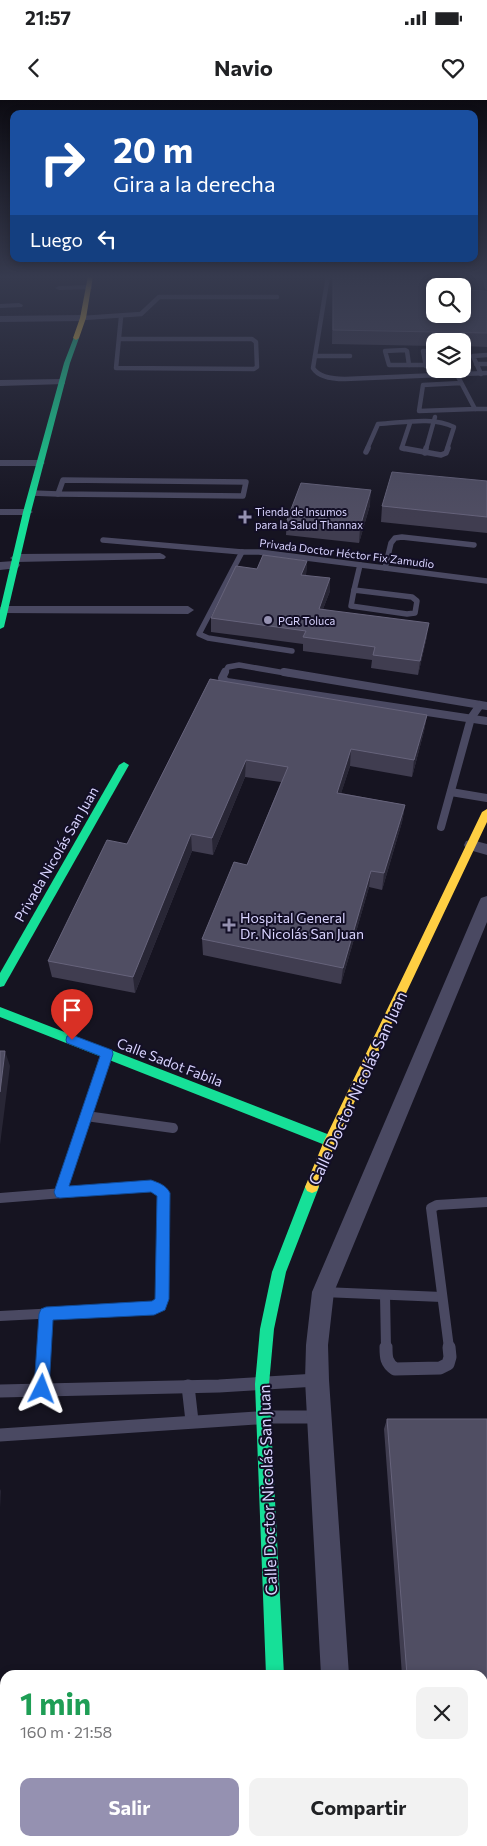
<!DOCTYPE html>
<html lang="es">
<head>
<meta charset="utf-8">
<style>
  body { margin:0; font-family:Commissioner,sans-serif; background:#f2f2f2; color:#202124; height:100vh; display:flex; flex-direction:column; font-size:19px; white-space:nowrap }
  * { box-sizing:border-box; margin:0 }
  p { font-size:16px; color:#757577 }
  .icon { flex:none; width:28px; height:28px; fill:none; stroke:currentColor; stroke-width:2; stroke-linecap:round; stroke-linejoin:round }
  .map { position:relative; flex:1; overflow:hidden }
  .panel { position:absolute; left:0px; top:1570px; width:488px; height:176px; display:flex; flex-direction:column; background:#fff; border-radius:15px 15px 0 0; box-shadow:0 2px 8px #0003 }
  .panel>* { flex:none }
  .banner { position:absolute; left:10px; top:10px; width:468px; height:152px; border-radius:10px; box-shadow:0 2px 8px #0003; background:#1a4fa0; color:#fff; overflow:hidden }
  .tools { position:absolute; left:426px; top:178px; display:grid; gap:10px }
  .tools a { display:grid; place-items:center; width:45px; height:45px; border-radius:10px; background:#fff; box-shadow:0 2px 8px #0003; font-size:25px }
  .pin { position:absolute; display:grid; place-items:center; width:42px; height:42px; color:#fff; margin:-51px -21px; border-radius:50% 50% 50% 0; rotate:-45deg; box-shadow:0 0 5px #0007 }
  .pin .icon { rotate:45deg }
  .me { position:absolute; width:55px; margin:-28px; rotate:3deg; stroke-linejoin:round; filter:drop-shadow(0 0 4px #0008) }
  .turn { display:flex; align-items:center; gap:18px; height:105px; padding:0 20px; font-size:22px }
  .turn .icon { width:65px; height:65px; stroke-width:2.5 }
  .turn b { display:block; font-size:35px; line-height:42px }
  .then { display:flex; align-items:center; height:48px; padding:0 20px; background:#0003; gap:10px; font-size:19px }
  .round { display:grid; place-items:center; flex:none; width:52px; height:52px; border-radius:10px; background:#f2f2f2 }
  .headline { display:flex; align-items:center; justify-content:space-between; height:85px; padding:0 20px }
  h1 { font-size:30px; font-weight:700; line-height:38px; color:#1e9e55 }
  .action { display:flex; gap:10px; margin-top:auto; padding:10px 20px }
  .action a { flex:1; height:58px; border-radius:10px; background:#9591b1; color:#fff; font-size:20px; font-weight:700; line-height:58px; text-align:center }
  .action a+a { background:#f2f2f2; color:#202124 }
  .status { display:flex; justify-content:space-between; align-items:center; height:35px; padding:0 25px; background:#fff; direction:ltr }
  .status svg { height:14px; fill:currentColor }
  header { display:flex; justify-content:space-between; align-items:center; height:65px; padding:0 20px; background:#fff; font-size:22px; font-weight:700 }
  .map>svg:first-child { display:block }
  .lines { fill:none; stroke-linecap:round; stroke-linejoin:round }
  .lane-far4 { stroke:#4a4962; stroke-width:4.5 }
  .lane-far3 { stroke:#4a4962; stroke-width:5.5 }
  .lane-far2 { stroke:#4a4962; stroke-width:8 }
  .lane-far1 { stroke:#4a4962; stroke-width:10 }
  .lane { stroke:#4a4962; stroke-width:13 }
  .street { fill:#4a4962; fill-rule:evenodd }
  .fast { fill:#16e098; fill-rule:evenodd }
  .slow { fill:#ffcf43; fill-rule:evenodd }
  .wall { fill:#403d50 }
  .shaded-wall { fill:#282635 }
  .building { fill:#504e63; stroke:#66637b; fill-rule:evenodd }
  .route { fill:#1a73e8; stroke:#114b97 }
  .poi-dot { fill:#9591b1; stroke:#130f26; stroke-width:2 }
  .labels { text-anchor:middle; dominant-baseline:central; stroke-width:4; stroke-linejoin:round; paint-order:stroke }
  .far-poi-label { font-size:11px; fill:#d9d4ff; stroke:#130f26; text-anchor:start }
  .far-street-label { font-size:11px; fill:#d9d4ff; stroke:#130f26 }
  .street-label { font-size:14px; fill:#d9d4ff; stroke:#130f26 }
  .poi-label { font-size:14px; fill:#d9d4ff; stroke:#130f26; text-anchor:start }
  .near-street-label { font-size:16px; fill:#d9d4ff; stroke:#130f26 }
</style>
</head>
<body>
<div class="status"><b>21:57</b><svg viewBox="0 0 49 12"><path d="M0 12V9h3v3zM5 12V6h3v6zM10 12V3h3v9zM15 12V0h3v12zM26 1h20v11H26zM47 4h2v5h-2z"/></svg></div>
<header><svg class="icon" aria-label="back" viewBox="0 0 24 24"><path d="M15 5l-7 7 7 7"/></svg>Navio<svg class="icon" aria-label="heart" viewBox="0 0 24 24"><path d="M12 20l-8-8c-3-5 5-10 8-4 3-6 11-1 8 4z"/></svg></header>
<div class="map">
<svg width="487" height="1746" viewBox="0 0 487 1746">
  <rect width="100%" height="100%" fill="#161421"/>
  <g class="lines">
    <g class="lane-far4">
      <path d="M328,176L313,268C319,278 334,279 345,279L487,273"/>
      <polyline points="438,176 439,181 462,182 468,198 487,199"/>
      <polyline points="484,176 487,188"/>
      <polyline points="83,218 141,214 159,197 277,197"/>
      <polyline points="120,239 252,239 256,242 257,267 254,269 116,268 121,217"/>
      <polygon points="405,250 407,251 409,265 389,265 385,251"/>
      <polyline points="315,256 350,256"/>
      <polyline points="476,264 487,264"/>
      <polyline points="409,265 435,265"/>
      <polyline points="426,266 423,251 435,251"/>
      <polyline points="455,271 475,309 419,311 423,285 461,283"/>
      <polyline points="481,274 473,256 487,255"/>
      <polyline points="475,309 487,309"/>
      <path d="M367,349L378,324C402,323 432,316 454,327L447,349"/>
      <polyline points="404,349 402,347 410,323"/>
      <polyline points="426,349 435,317"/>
    </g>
    <g class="lane-far3">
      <polyline points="402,348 441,355 446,353 448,348"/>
      <polyline points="366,352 368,348"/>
      <polyline points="425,353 426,348"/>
      <polygon points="63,380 246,382 243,396 58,394"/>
      <polyline points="32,393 58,394"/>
      <polyline points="103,440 242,452"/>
      <polyline points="385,468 391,443 395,438 402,437 474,445"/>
      <polygon points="354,490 412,497 417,501 415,513 407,514 351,506"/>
      <polyline points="354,490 360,465"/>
      <polyline points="292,551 208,538 199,534 242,452 259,452 487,481"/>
      <polyline points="224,574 228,567 239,565 291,574"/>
    </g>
    <g class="lane-far2">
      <polyline points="225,572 222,578 227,582 487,621"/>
      <polyline points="284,572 487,606"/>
      <polyline points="451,692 487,698"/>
      <polyline points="441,727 471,618 480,605"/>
    </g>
    <g class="lane-far1">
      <polyline points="86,1016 173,1028"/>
      <polyline points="60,1092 107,954"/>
      <polyline points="0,1098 151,1086 163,1093 162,1199 160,1205 153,1208 0,1216"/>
      <polyline points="323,1192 442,1197"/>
      <polyline points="385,1195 386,1248"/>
      <polyline points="44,1248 46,1214"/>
      <polyline points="449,1248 431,1108 437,1105 487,1102"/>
    </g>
    <g class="lane">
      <path d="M386,1247C386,1257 386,1263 395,1269L440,1268L448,1264L450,1257L449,1247"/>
      <polyline points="188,1286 192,1321"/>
      <polyline points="42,1289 44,1247"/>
      <polyline points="0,1291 219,1286 317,1280"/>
      <polyline points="270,1317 319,1317"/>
      <polyline points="0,1335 257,1318"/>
    </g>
    <g class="street">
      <polygon points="89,185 92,185 92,189 59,190 55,188 59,186"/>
      <polygon points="19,203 23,205 22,207 0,208 0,204"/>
      <polygon points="0,216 83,215 87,218 83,221 0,222"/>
      <polygon points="62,279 65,280 65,284 0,286 0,280"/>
      <polygon points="0,360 40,360 45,363 40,366 0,366"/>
      <polygon points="0,409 27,409 33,412 27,415 0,415"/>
      <polygon points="160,453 164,455 166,457 164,459 16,462 10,458 16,454"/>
      <polygon points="14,461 18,462 20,465 18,468 0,470 0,462"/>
      <polygon points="4,506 188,506 194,510 188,514 0,513 0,507"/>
      <polygon points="472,740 487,744 487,755 466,749 464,745 466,741"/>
      <polygon points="487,796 487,822 334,1192 328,1245 329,1280 349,1575 321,1575 305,1280 306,1245 312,1192 479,802 481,798"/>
      <rect x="268" y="1741" width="30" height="5"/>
      <rect x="331" y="1741" width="30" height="5"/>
    </g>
    <g class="fast">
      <polygon points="74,237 79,238 70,263 31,412 4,527 0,529 0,510 23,412 64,263"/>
      <polygon points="124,662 129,665 4,886 0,887 0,873 119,665"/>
      <polygon points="0,907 335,1037 336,1041 335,1045 330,1047 325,1045 0,917"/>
      <polygon points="312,1081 317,1083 319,1087 286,1172 274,1229 269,1284 284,1575 266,1575 255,1284 260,1229 272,1172 305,1087 307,1083"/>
    </g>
    <g class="slow">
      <polygon points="88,176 93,176 86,218 79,238 76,240 73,238 80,218"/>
      <polygon points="487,709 487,722 336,1041 317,1091 312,1093 307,1091 305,1087 324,1041 482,712"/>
    </g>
  </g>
  <g class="wall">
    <polygon points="333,176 455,186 464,190 487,191 487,247 462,246 462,241 435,241 435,246 332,244"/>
    <polygon points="487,381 487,433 381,422 382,406"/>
    <polygon points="370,405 359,443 286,435 287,420"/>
    <polygon points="307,461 306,475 330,491 323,509 427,536 418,575 371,568 372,560 303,551 303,544 211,532 211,518 257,469"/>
    <polygon points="210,579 427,615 424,631 412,677 350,666 341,693 405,705 402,722 382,790 369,787 341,884 203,855 202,839 247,765 281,682 245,677 213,755 192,751 135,893 52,877 48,861 127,744"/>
    <polygon points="387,1319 487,1319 487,1697 482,1697 482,1575 402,1575 384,1329"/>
  </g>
  <g class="shaded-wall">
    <polygon points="371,390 370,405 359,443 360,427"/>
    <polygon points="307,461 306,474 301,488 301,475"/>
    <polygon points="330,478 330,491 318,522 319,509"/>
    <polygon points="429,523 427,536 418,575 420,561"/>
    <polygon points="427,615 424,631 412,677 414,660"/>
    <polygon points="351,649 350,666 336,709 337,693"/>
    <polygon points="246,660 245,677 213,755 212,738"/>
    <polygon points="405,705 402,722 382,790 384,773"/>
    <polygon points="191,734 192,751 135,893 133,877"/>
    <polygon points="371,771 369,787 341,884 343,868"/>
    <polygon points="5,951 10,966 0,1045 0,992"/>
    <polygon points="0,1389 1,1391 0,1408"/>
  </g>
  <g class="building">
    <path d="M333,176H453L455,186H463L464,190L487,191V233L333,230ZM435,186H462V214H435Z"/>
    <polygon points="392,372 487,381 487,417 382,406"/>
    <polygon points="301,383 371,390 360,427 287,420"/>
    <polygon points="263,455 307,461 301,475 330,478 319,509 429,523 420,561 373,555 375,547 303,537 306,531 211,518 236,466 257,469"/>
    <polygon points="210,579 427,615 414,660 351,649 337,693 405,705 384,773 371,771 343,868 202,839 234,762 247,765 288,667 246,660 212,738 191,734 133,877 48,861 107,740 127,744"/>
    <polygon points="0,951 5,951 0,992"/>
    <polygon points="387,1319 487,1319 487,1695 482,1695 482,1575 407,1575"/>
  </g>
  <linearGradient id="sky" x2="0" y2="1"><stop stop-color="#0c0b12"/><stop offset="0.42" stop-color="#363a4e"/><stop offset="1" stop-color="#363a4e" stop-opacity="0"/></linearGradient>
  <rect width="487" height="421" fill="url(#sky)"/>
  <path class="route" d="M72,935L112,950L113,954L69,1086L151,1080C159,1083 166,1085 170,1093L169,1199L165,1210L154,1215L53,1220L49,1289L47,1294L42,1297L37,1294L34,1289L39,1214L41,1209L46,1207L152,1201L155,1199L157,1096L151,1092L60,1098L56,1097L54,1092L100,956L67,943L66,940L67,936Z"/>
  <g class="poi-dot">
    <path d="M242.5 409.5h5v5h5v5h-5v5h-5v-5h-5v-5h5z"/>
    <circle cx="268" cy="520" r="5"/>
    <path d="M226.5 817.5h5v5h5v5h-5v5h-5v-5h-5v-5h5z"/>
  </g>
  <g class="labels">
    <g class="far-poi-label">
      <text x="255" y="411">Tienda de Insumos<tspan x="255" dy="13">para la Salud Thannax</tspan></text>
      <text x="278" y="520">PGR Toluca</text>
    </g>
    <g class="far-street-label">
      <text transform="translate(347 453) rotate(7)">Privada Doctor Héctor Fix Zamudio</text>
    </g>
    <g class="street-label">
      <text transform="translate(56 754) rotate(-60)">Privada Nicolás San Juan</text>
      <text transform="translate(170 962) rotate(21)">Calle Sadot Fabila</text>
    </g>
    <g class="poi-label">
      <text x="240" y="817">Hospital General<tspan x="240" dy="16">Dr. Nicolás San Juan</tspan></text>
    </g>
    <g class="near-street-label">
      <text transform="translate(357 988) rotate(-65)">Calle Doctor Nicolás San Juan</text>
      <text transform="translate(267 1390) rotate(-92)">Calle Doctor Nicolás San Juan</text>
    </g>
  </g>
</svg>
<div class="tools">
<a><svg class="icon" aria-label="search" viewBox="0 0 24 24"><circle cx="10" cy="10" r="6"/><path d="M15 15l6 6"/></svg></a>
<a><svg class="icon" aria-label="layers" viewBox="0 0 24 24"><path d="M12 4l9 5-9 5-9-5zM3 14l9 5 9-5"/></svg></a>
</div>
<div class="pin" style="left:72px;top:940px;background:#d93025"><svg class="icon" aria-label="arrive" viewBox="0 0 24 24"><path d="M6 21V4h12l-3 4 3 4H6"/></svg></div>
<svg class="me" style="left:42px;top:1289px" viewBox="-20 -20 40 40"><path d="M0-17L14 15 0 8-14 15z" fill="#1a73e8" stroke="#fff" stroke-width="4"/></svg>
<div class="banner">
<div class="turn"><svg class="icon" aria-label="right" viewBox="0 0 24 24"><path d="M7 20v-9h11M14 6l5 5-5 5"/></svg><div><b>20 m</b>Gira a la derecha</div></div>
<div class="then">Luego<svg class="icon" aria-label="left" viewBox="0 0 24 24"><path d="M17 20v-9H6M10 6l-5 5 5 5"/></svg></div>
</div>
<section class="panel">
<div class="headline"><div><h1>1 min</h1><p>160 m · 21:58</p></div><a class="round"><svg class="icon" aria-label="close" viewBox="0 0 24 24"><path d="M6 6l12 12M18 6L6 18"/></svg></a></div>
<div class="action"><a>Salir</a><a>Compartir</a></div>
</section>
</div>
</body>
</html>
